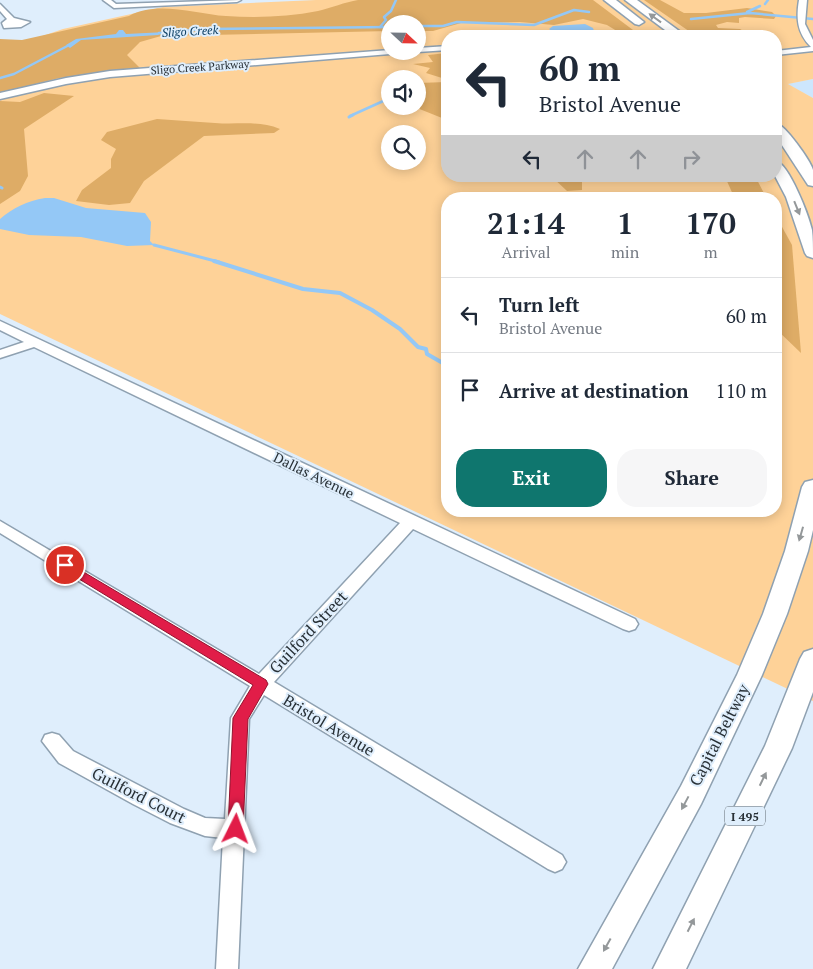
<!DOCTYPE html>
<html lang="en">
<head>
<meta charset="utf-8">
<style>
  body { margin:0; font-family:"PT Serif",serif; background:#f6f6f7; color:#1f2937; height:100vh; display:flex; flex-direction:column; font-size:19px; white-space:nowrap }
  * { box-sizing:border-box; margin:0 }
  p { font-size:16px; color:#747a83 }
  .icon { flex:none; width:28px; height:28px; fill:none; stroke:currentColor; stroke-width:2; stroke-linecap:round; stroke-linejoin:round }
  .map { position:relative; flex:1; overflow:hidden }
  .panel { position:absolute; left:441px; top:192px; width:341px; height:325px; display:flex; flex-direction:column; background:#fff; border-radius:20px; box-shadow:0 2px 12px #0003 }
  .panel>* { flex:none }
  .top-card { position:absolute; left:441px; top:30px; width:341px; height:152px; border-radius:20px; box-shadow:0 2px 12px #0003; background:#fff; color:#1f2937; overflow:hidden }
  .needle { width:32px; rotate:112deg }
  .tools { position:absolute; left:381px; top:15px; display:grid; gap:10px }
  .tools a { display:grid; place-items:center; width:45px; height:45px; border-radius:50%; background:#fff; box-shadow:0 2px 12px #0003; font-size:25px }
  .pin { position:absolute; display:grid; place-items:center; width:42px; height:42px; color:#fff; margin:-21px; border:2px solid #fff; border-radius:50%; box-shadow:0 1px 5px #0007 }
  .me { position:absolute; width:55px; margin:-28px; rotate:3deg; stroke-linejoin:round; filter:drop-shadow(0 0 4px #0008) }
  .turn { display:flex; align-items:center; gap:18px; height:105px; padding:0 15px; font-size:22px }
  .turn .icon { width:65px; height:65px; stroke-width:2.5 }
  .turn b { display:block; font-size:35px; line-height:42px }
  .lanes { display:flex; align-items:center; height:48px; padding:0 15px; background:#0003; justify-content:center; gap:25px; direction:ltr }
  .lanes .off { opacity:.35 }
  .eta { display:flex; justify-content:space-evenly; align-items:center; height:85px; text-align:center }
  .eta b { font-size:30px; font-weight:700; line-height:35px }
  .button { display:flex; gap:10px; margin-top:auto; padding:10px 15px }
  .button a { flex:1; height:58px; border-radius:20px; background:#0f766e; color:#fff; font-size:20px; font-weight:700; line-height:58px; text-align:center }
  .button a+a { background:#f6f6f7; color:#1f2937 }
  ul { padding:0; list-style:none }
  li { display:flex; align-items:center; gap:15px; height:75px; padding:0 15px; border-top:1px solid #e0e1e3 }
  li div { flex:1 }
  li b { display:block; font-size:19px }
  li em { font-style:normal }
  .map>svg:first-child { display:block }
  .built { fill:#cde6fd }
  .green { fill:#fed298; fill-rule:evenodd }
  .forest { fill:#deac66 }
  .water { fill:#94c8f6 }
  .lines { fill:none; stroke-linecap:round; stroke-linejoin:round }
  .stream-far2 { stroke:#94c8f6; stroke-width:2.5 }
  .stream-far1 { stroke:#94c8f6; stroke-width:3 }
  .stream { stroke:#94c8f6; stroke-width:4 }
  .minor-casing { stroke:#8fa1b1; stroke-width:3 }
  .highway-casing { stroke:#8fa1b1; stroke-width:3 }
  .minor { fill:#fff; fill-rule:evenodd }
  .highway { fill:#fff; fill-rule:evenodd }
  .oneway { fill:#94989a }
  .route { fill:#e11d48; stroke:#92132f }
  .labels { text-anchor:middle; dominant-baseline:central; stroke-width:4; stroke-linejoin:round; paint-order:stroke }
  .far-street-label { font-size:11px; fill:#283036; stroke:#dfeefc }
  .far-water-label { font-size:12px; font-style:italic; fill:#0e4064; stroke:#dfeefc }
  .shield { fill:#dfeefc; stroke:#5f6971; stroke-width:1 }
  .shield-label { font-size:12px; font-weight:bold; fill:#283036 }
  .street-label { font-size:14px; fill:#283036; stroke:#dfeefc }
  .near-street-label { font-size:16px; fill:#283036; stroke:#dfeefc }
</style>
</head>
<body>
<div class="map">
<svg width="813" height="969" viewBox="0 0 813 969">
  <rect width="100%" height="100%" fill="#dfeefc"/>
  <polygon class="built" points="813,79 813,98 787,84"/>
  <path class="green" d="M316,0H813V79L788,84L813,98V701L0,314V48L13,46L63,29L163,7ZM390,24H418V51H390ZM448,36H776V176H448ZM390,79H418V106H390ZM390,134H418V161H390ZM448,199H776V511H448Z"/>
  <g class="forest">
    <path d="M358,0H593L641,36H625L607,25L583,19L554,25L520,22L461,23L433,31H418V24H390V31L161,36L140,42L127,55L140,68L59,78L0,93V39L22,40L129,16C156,0 196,14 226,16C256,18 288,17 318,11C331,8 345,2 358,0Z"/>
    <polygon points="644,0 660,0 684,13 706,13 747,8 772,12 776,16 774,19 745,17 739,18 739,23 727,22 716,25 718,28 740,29 752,36 696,36"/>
    <polygon points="447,53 447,77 442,78 426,73 430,68 413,64 433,62 428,55"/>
    <polygon points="447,82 447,120 412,106 418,106 418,83"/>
    <polygon points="44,93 74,96 24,129 28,176 20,191 0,204 0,101 20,102"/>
    <path d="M157,119C176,120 195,122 215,123C238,125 258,120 280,129L274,133L204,136L144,181L130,203L109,205L76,201L82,190L111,168V159L116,149L101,140L107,132Z"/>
    <polygon points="551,176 582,176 582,190 567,191"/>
    <polygon points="721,176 755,176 767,199 735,199 726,179"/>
    <polygon points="776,216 792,245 801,353 776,329"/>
  </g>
  <g class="water">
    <polygon points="585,24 593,28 594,31 552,31 549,29 553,26"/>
    <polygon points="119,30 123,30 126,34 166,32 158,35 81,40 70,48 66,45 76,39 116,34"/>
    <path d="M45,198H54L86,208L145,213L151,222L150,241L154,245L127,246L81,237L29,235L0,229V219C13,208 27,201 45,198Z"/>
  </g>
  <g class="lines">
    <g class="stream-far2">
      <polyline points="765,4 768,0"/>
      <polyline points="747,12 760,6"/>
      <polyline points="691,19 750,13 813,19"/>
      <polyline points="418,26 443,26 457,22 534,25 574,10 589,12"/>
      <polyline points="380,27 386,20 384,17 391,11 396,0"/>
      <polyline points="159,33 204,29 390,27"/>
      <polyline points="0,78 14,74 73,43"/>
      <polyline points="350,116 390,98"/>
    </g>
    <g class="stream-far1">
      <polyline points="349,117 353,115"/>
      <polyline points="0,187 2,188"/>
      <polyline points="154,245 219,262"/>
    </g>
    <polyline class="stream" points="214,261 303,289 340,293 372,310 400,329 418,347 426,349 427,354 448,366"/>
    <g class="minor-casing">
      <g id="minor">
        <polygon points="103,0 111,0 116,4 241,0 237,2 114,8"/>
        <path d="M799,0H807L805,24L813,40V51L776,55V51L811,47C797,33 796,18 799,0Z"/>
        <polygon points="0,4 14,18 30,22 21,27 4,28 2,23 7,19 0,11"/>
        <polygon points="448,46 448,50 418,52 415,51 418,51 418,48"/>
        <polygon points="390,50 390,51 406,51 402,53 110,77 66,84 0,99 0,93 66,78 110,71"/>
        <polygon points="0,321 635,619 638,624 635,629 629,631 623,629 413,529 274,682 562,855 566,862 562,869 555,872 548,869 264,695 249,719 238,969 216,969 223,838 205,836 170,823 133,804 59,763 42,741 45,735 52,733 59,735 73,751 184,809 205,818 225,819 231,718 250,686 0,533 0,521 259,674 400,523 34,347 0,358 0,350 24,342 0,330"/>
      </g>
    </g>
    <g class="highway-casing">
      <g id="highway">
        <polygon points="604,0 616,0 644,22 639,25 635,24"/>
        <polygon points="625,0 637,0 686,36 673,36"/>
        <path d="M776,123C785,125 810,160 813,170C813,175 813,182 813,186L808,185L776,136Z"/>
        <path d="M776,161C789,164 809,216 812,230C813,238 813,249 813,258L807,256L805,253L786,197L775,176Z"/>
        <polygon points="813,480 813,530 808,551 787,614 762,675 701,804 612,969 578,969 681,786 737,675 763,614 785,551 802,487 805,482"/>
        <polygon points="813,649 813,692 792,748 686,969 653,969 765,746 800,659 804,652"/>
      </g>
    </g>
    <use href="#minor" class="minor"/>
    <use href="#highway" class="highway"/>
  </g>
  <defs><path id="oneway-solid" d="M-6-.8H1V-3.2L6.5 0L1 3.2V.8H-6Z" transform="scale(1.25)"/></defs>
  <g class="oneway">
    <use href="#oneway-solid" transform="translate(655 18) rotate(-144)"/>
    <use href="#oneway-solid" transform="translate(797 208) rotate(68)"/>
    <use href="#oneway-solid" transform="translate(801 534) rotate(106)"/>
    <use href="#oneway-solid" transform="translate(763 779) rotate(-64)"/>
    <use href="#oneway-solid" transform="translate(685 803) rotate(118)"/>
    <use href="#oneway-solid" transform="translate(691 925) rotate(-63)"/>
    <use href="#oneway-solid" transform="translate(607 945) rotate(119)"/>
  </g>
  <polygon class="route" points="65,561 266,680 268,684 248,719 243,829 241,834 236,836 230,834 228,829 233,718 253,685 61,568 59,565 61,562"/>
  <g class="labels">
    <g class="far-street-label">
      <text transform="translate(200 67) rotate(-4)">Sligo Creek Parkway</text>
    </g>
    <g class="far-water-label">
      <text transform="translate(190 31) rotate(-3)">Sligo Creek</text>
    </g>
    <rect class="shield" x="725" y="806.5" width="40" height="19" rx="4"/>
    <g class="shield-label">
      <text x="745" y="816">I 495</text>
    </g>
    <g class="street-label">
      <text transform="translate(314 475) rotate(26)">Dallas Avenue</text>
    </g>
    <g class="near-street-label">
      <text transform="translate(308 632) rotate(-47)">Guilford Street</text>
      <text transform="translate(329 725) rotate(31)">Bristol Avenue</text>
      <text transform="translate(719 735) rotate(-63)">Capital Beltway</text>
      <text transform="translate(139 795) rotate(27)">Guilford Court</text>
    </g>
  </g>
</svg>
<div class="tools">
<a><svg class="needle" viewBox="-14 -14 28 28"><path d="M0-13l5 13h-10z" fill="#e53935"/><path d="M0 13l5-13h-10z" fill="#747a83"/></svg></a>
<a><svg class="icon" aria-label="sound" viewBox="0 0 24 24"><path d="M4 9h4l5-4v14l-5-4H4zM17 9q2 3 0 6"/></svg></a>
<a><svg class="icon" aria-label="search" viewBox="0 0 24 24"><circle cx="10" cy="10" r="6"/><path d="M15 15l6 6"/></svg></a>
</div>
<div class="pin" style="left:65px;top:565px;background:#d93025"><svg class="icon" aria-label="arrive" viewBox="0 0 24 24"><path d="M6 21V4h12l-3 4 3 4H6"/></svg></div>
<svg class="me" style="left:236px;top:829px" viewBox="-20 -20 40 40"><path d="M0-17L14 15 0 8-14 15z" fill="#e11d48" stroke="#fff" stroke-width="4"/></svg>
<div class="top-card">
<div class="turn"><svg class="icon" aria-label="left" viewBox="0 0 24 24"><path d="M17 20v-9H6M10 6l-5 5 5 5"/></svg><div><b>60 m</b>Bristol Avenue</div></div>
<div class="lanes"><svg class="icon" aria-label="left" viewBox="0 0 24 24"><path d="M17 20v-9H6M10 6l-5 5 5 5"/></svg><svg class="icon off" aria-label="ahead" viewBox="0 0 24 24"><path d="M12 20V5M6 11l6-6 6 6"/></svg><svg class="icon off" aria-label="ahead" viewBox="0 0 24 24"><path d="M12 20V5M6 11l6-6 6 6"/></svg><svg class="icon off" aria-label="right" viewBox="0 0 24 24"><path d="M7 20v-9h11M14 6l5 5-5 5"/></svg></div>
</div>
<section class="panel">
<div class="eta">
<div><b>21:14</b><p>Arrival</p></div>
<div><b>1</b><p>min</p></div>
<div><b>170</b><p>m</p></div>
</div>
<ul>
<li><svg class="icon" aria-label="left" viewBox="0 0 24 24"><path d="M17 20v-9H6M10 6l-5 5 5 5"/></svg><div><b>Turn left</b><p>Bristol Avenue</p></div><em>60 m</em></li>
<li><svg class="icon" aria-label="arrive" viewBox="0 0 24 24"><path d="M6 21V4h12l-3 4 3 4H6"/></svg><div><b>Arrive at destination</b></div><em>110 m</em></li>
</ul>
<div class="button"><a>Exit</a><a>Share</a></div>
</section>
</div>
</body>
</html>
